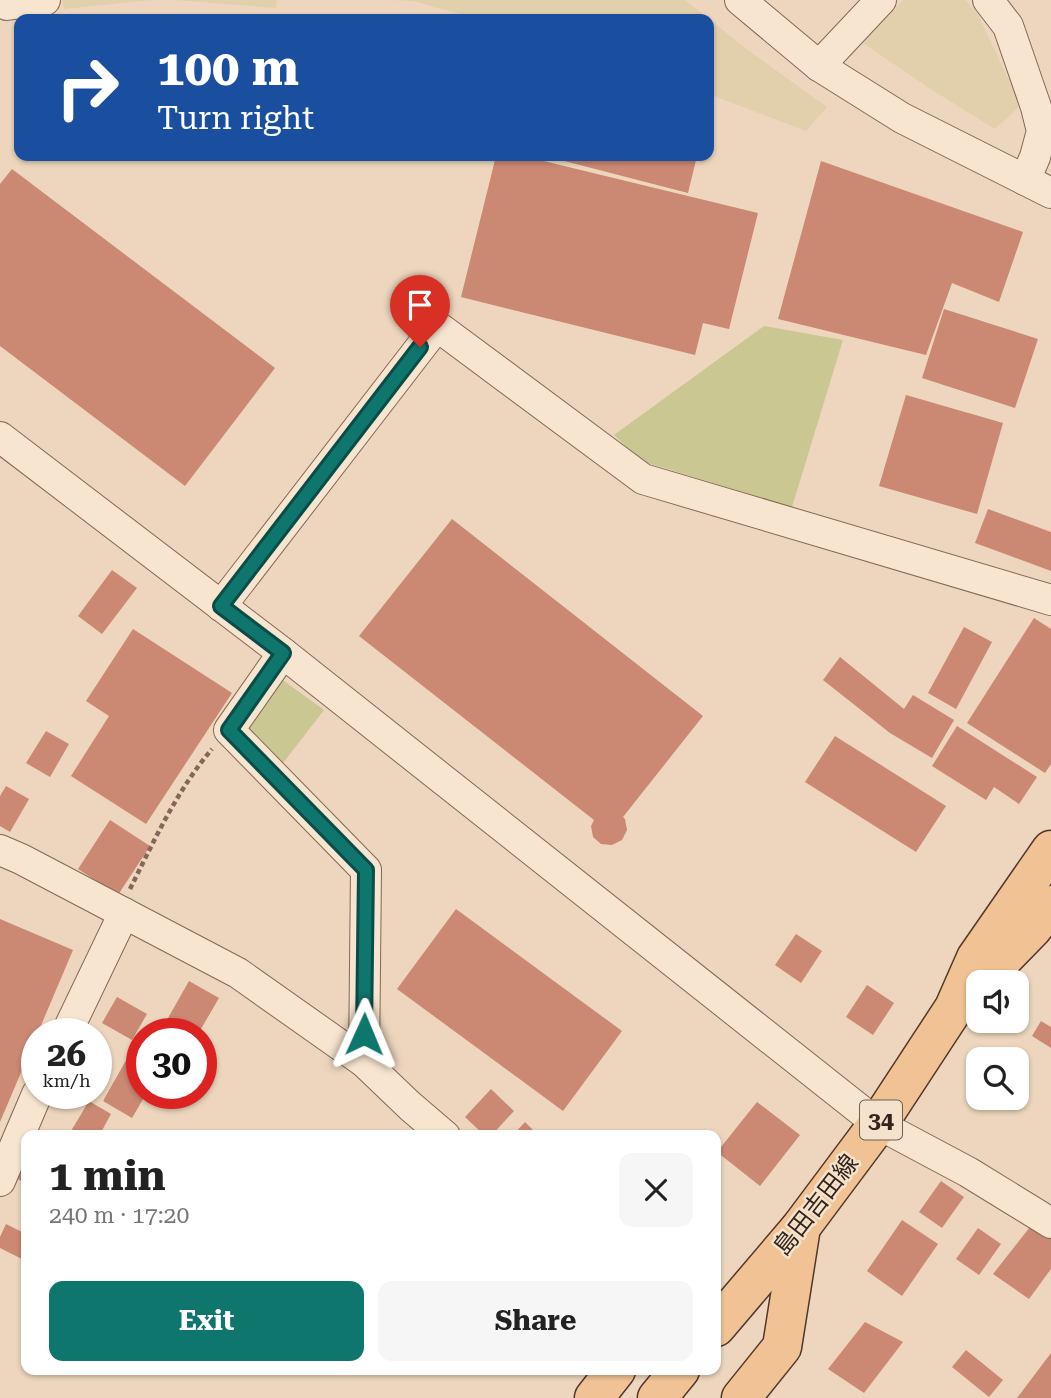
<!DOCTYPE html>
<html lang="en">
<head>
<meta charset="utf-8">
<style>
  body { margin:0; font-family:"Roboto Serif","Noto Sans JP",serif; background:#f6f6f6; color:#222; height:100vh; display:flex; flex-direction:column; font-size:26px; white-space:nowrap }
  * { box-sizing:border-box; margin:0 }
  p { font-size:23px; color:#767676 }
  .icon { flex:none; width:38px; height:38px; fill:none; stroke:currentColor; stroke-width:2; stroke-linecap:round; stroke-linejoin:round }
  .map { position:relative; flex:1; overflow:hidden }
  .side { position:absolute; left:21px; top:1130px; width:700px; height:245px; display:flex; flex-direction:column; background:#fff; border-radius:14px; box-shadow:0 2px 5px #0004 }
  .side>* { flex:none }
  .banner { position:absolute; left:14px; top:14px; width:700px; height:147px; border-radius:14px; box-shadow:0 2px 5px #0004; background:#1a4fa0; color:#fff; overflow:hidden }
  .tools { position:absolute; left:966px; top:970px; display:grid; gap:14px }
  .tools a { display:grid; place-items:center; width:63px; height:63px; border-radius:14px; background:#fff; box-shadow:0 2px 5px #0004; font-size:35px }
  .speed { position:absolute; left:21px; top:1018px; display:flex; gap:14px; font-size:35px; font-weight:700; text-align:center }
  .speed>* { display:grid; place-content:center; width:91px; height:91px; border-radius:50%; background:#fff; box-shadow:0 2px 5px #0004; line-height:1 }
  .speed small { font-size:18px; font-weight:400 }
  .speed .limit { border:10px solid #d22; background:#fff; color:#111 }
  .pin { position:absolute; display:grid; place-items:center; width:60px; height:60px; color:#fff; margin:-72px -30px; border-radius:50% 50% 50% 0; rotate:-45deg; box-shadow:0 0 7px #0007 }
  .pin .icon { rotate:45deg }
  .me { position:absolute; width:77px; margin:-38px; rotate:1deg; stroke-linejoin:round; filter:drop-shadow(0 0 5px #0008) }
  .turn { display:flex; align-items:center; gap:24px; height:147px; padding:0 28px; font-size:32px }
  .turn .icon { width:91px; height:91px; stroke-width:2.5 }
  .turn b { display:block; font-size:49px; line-height:60px }
  .round { display:grid; place-items:center; flex:none; width:74px; height:74px; border-radius:14px; background:#f6f6f6 }
  .headline { display:flex; align-items:center; justify-content:space-between; height:119px; padding:0 28px }
  h1 { font-size:42px; font-weight:700; line-height:52px }
  .action { display:flex; gap:14px; margin-top:auto; padding:14px 28px }
  .action a { flex:1; height:80px; border-radius:14px; background:#0f766e; color:#fff; font-size:28px; font-weight:700; line-height:80px; text-align:center }
  .action a+a { background:#f6f6f6; color:#222 }
  .map>svg:first-child { display:block }
  .farmland { fill:#e2cfab }
  .green { fill:#cac792 }
  .building { fill:#cb8873 }
  .lines { fill:none; stroke-linecap:round; stroke-linejoin:round }
  .minor-casing { stroke:#846757; stroke-width:32 }
  .major-casing { stroke:#51362b; stroke-width:41 }
  .path { stroke:#846757; stroke-width:4.5; stroke-dasharray:5 3.5; stroke-linecap:butt }
  .minor { stroke:#f8e5d0; stroke-width:30 }
  .major { stroke:#f1c394; stroke-width:38 }
  .route-casing { stroke:#0a4d48; stroke-width:18 }
  .route { stroke:#0f766e; stroke-width:12 }
  .labels { text-anchor:middle; dominant-baseline:central; stroke-width:5; stroke-linejoin:round; paint-order:stroke }
  .shield { fill:#f4e2cc; stroke:#6d5c50; stroke-width:2 }
  .shield-label { font-size:23px; font-weight:bold; fill:#33231b }
  .street-label { font-size:24px; fill:#33231b; stroke:#f4e2cc }
</style>
</head>
<body>
<div class="map">
<svg width="1051" height="1398" viewBox="0 0 1051 1398">
  <rect width="100%" height="100%" fill="#edd6bd"/>
  <g class="farmland">
    <polygon points="62,0 151,0 64,9"/>
    <polygon points="176,0 277,0 276,8"/>
    <polygon points="392,0 685,0 709,19 479,19 413,1"/>
    <polygon points="903,0 965,0 977,13 1021,105 995,129 929,88 863,43"/>
    <polygon points="709,19 749,51 827,107 806,131 709,94"/>
  </g>
  <g class="green">
    <polygon points="764,326 843,340 792,507 641,461 614,435"/>
    <polygon points="276,675 324,710 280,767 247,741 243,715"/>
  </g>
  <g class="building">
    <polygon points="496,156 523,156 758,213 729,329 703,323 695,355 461,297"/>
    <polygon points="545,156 697,156 688,193"/>
    <polygon points="821,161 1023,232 999,302 952,283 926,355 778,319"/>
    <polygon points="12,169 275,368 185,486 0,346 0,184"/>
    <polygon points="944,309 1038,339 1015,408 922,378"/>
    <polygon points="906,395 1003,423 977,514 879,486"/>
    <polygon points="988,509 1051,532 1051,571 975,543"/>
    <polygon points="452,519 703,716 623,817 625,819 627,830 622,840 612,845 601,844 593,837 591,826 594,820 359,636"/>
    <polygon points="112,570 137,588 102,634 78,616"/>
    <polygon points="1034,618 1051,629 1051,764 1045,773 967,723"/>
    <polygon points="964,627 992,642 956,709 928,693"/>
    <polygon points="133,629 232,693 146,824 71,776 109,716 86,701"/>
    <polygon points="840,657 904,709 913,695 954,720 932,758 890,733 823,680"/>
    <polygon points="957,726 1037,777 1019,804 994,787 986,800 932,766"/>
    <polygon points="46,731 69,744 50,777 26,763"/>
    <polygon points="835,736 946,806 916,852 805,782"/>
    <polygon points="6,786 29,799 10,832 0,826 0,796"/>
    <polygon points="110,820 150,846 118,895 78,869"/>
    <polygon points="456,909 622,1031 563,1111 397,989"/>
    <polygon points="0,919 73,950 0,1122"/>
    <polygon points="796,934 822,951 801,983 775,965"/>
    <polygon points="189,981 219,998 198,1034 159,1034"/>
    <polygon points="867,985 894,1003 873,1035 846,1017"/>
    <polygon points="117,997 147,1014 132,1040 102,1023"/>
    <polygon points="1041,1021 1051,1027 1051,1048 1032,1036"/>
    <polygon points="133,1048 142,1053 142,1094 146,1094 132,1118 103,1101"/>
    <polygon points="491,1089 514,1111 491,1136 485,1136 465,1117"/>
    <polygon points="89,1101 111,1114 99,1136 68,1136"/>
    <polygon points="757,1102 800,1135 760,1186 717,1152"/>
    <polygon points="525,1122 539,1136 512,1136"/>
    <polygon points="26,1152 26,1184 13,1176"/>
    <polygon points="941,1181 964,1197 942,1228 919,1212"/>
    <polygon points="902,1220 938,1244 902,1296 867,1271"/>
    <polygon points="6,1224 26,1234 26,1261 0,1248 0,1237"/>
    <polygon points="1030,1227 1051,1238 1051,1269 1029,1299 993,1274"/>
    <polygon points="978,1228 1001,1244 979,1275 956,1259"/>
    <polygon points="865,1322 903,1342 864,1393 828,1369"/>
    <polygon points="966,1350 1003,1380 989,1397 952,1367"/>
    <polygon points="1051,1353 1051,1398 1017,1398"/>
  </g>
  <g class="lines">
    <g class="minor-casing">
      <g id="minor">
        <polyline points="0,0 7,5 45,0"/>
        <polyline points="740,0 819,66 902,118 1051,193"/>
        <polyline points="988,0 1008,26 1036,107 1042,131 1035,157 1025,180"/>
        <polyline points="819,66 881,0"/>
        <polyline points="0,437 283,653 878,1124 968,1172 1051,1223"/>
        <polyline points="221,606 437,326 643,479 1051,600"/>
        <polyline points="283,653 229,730 366,870 364,1062"/>
        <polyline points="0,850 21,859 238,973 364,1062 410,1106 445,1136"/>
        <polyline points="66,1034 124,913"/>
        <polyline points="0,1181 37,1094"/>
      </g>
    </g>
    <g class="major-casing">
      <g id="major">
        <polyline points="984,978 1032,929 1051,905"/>
        <polyline points="716,1327 801,1227 878,1124 954,1008 976,958 1051,850"/>
        <polyline points="594,1398 616,1370"/>
        <polyline points="657,1398 680,1370"/>
        <polyline points="741,1398 782,1347 801,1227"/>
      </g>
    </g>
    <path class="path" d="M130,889C154,841 177,790 212,749"/>
    <use href="#minor" class="minor"/>
    <use href="#major" class="major"/>
  </g>
  <g class="lines">
    <g class="route-casing">
      <polyline id="route" points="364,1034 366,870 229,730 283,653 221,606 420,347"/>
    </g>
    <use href="#route" class="route"/>
  </g>
  <g class="labels">
    <rect class="shield" x="860" y="1100.5" width="42" height="39" rx="5"/>
    <g class="shield-label">
      <text x="881" y="1120">34</text>
    </g>
    <g class="street-label">
      <text transform="translate(816 1205) rotate(-52)">島田吉田線</text>
    </g>
  </g>
</svg>
<div class="tools">
<a><svg class="icon" aria-label="sound" viewBox="0 0 24 24"><path d="M4 9h4l5-4v14l-5-4H4zM17 9q2 3 0 6"/></svg></a>
<a><svg class="icon" aria-label="search" viewBox="0 0 24 24"><circle cx="10" cy="10" r="6"/><path d="M15 15l6 6"/></svg></a>
</div>
<div class="speed"><div>26<small>km/h</small></div><div class="limit">30</div></div>
<div class="pin" style="left:420px;top:347px;background:#d93025"><svg class="icon" aria-label="arrive" viewBox="0 0 24 24"><path d="M6 21V4h12l-3 4 3 4H6"/></svg></div>
<svg class="me" style="left:364px;top:1034px" viewBox="-20 -20 40 40"><path d="M0-17L14 15 0 8-14 15z" fill="#0f766e" stroke="#fff" stroke-width="4"/></svg>
<div class="banner">
<div class="turn"><svg class="icon" aria-label="right" viewBox="0 0 24 24"><path d="M7 20v-9h11M14 6l5 5-5 5"/></svg><div><b>100 m</b>Turn right</div></div>
</div>
<section class="side">
<div class="headline"><div><h1>1 min</h1><p>240 m · 17:20</p></div><a class="round"><svg class="icon" aria-label="close" viewBox="0 0 24 24"><path d="M6 6l12 12M18 6L6 18"/></svg></a></div>
<div class="action"><a>Exit</a><a>Share</a></div>
</section>
</div>
</body>
</html>
